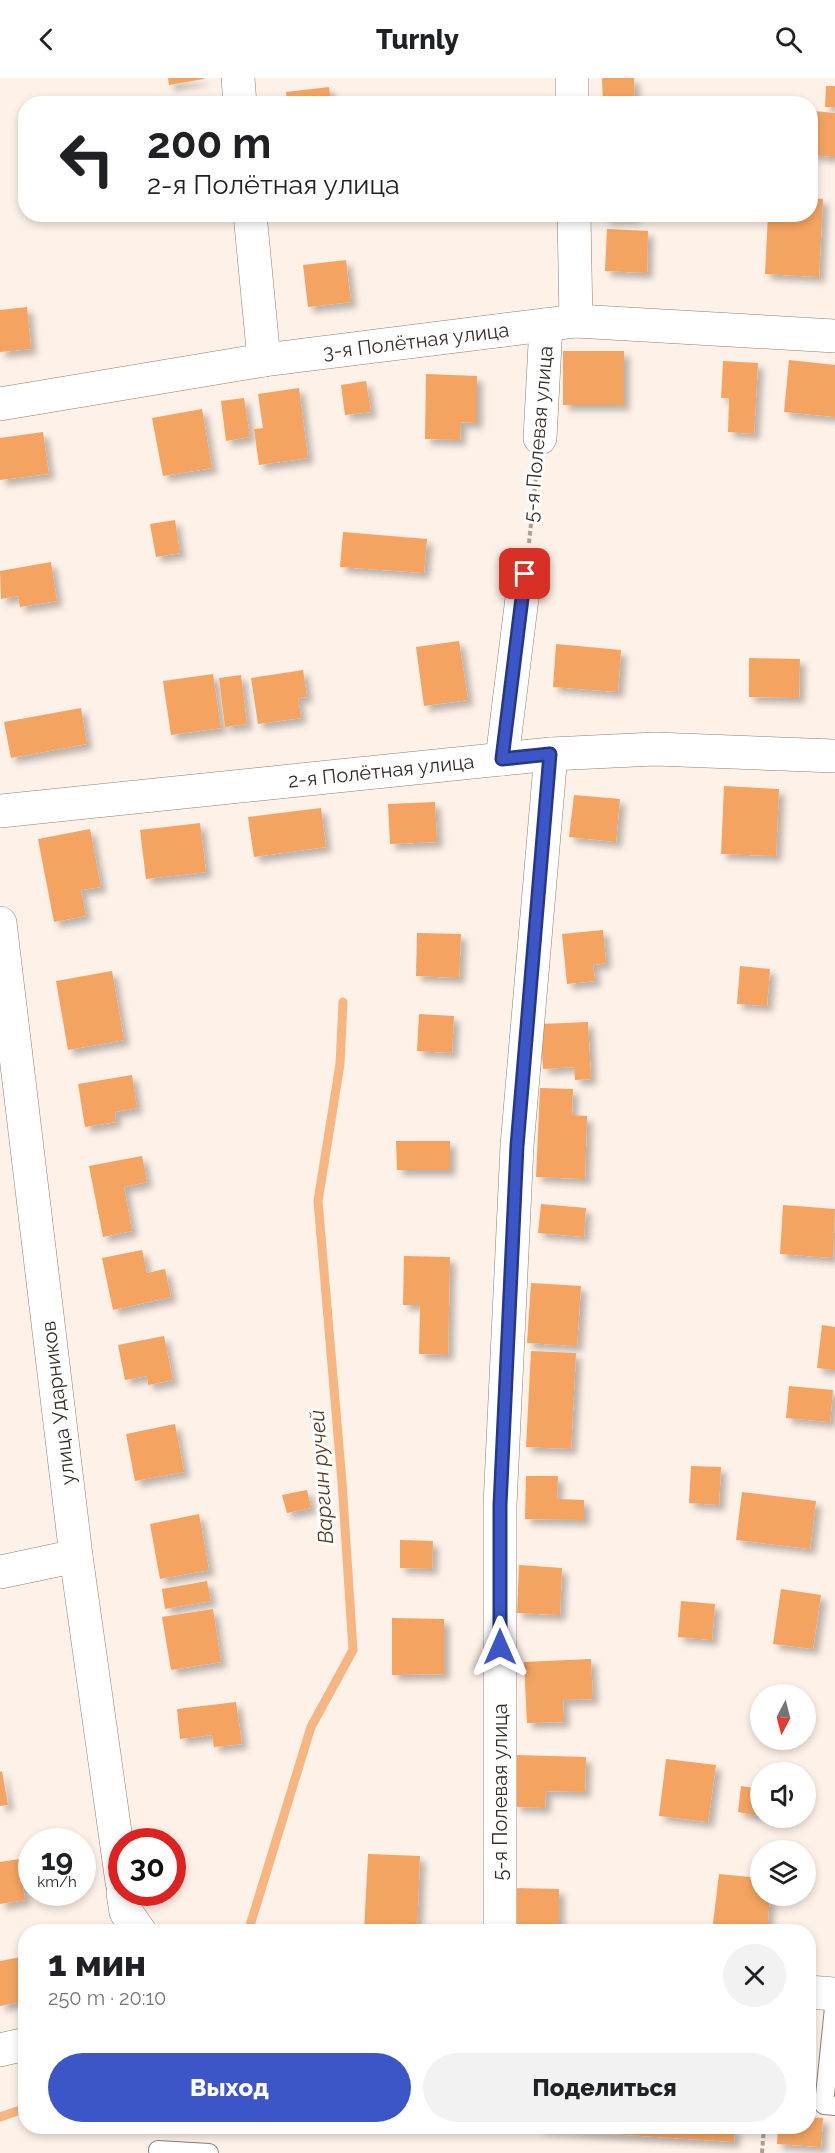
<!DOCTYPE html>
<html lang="ru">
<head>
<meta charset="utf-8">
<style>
  body { margin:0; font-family:Raleway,sans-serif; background:#f2f2f2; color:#202124; height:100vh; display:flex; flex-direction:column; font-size:22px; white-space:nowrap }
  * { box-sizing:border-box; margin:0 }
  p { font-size:20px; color:#757577 }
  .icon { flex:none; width:33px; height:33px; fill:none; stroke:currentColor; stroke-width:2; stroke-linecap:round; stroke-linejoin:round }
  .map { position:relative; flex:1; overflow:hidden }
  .sheet { position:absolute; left:18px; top:1846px; width:798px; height:210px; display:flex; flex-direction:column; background:#fff; border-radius:24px; box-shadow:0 3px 9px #0003 }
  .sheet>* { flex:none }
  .hud { position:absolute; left:18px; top:18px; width:800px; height:126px; border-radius:24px; box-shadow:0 3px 9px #0003; background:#fff; color:#202124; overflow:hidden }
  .needle { width:39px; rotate:187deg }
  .fabs { position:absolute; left:750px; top:1606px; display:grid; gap:12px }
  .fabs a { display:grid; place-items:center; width:66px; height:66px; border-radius:50%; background:#fff; box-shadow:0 3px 9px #0003; font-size:30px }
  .speed { position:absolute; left:18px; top:1750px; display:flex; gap:12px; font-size:30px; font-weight:700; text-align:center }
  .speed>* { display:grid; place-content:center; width:78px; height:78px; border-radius:50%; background:#fff; box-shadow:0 3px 9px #0003; line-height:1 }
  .speed small { font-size:15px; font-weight:400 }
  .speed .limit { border:9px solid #d22; background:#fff; color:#111 }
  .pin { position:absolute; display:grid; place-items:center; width:51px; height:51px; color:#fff; margin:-26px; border-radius:12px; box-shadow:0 3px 9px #0006 }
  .me { position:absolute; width:66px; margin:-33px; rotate:0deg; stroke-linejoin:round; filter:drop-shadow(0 0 4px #0008) }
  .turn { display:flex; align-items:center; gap:21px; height:126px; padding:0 30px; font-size:27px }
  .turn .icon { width:78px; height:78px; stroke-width:2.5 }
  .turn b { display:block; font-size:42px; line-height:51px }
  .round { display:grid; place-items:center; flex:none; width:63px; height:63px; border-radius:32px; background:#f2f2f2 }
  .head { display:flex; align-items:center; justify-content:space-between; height:102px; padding:0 30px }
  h1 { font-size:36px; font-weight:800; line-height:45px }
  .cta { display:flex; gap:12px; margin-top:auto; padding:12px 30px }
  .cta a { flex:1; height:69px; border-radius:36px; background:#3c56c8; color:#fff; font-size:24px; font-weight:800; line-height:69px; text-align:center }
  .cta a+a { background:#f2f2f2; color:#202124 }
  header { display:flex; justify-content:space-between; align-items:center; height:78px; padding:0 30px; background:#fff; font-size:27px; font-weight:800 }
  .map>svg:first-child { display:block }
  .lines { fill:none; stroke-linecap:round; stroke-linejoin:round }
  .stream { stroke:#f6b581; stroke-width:9 }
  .building { fill:#f4a460; filter:url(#shadow) }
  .lane-casing { stroke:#907e71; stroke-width:20 }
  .street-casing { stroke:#907e71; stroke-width:34 }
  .path { stroke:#aaa098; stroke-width:4; stroke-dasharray:4.5 3; stroke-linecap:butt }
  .lane { stroke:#fff; stroke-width:18 }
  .street { stroke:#fff; stroke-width:33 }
  .route-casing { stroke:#273882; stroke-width:15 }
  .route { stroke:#3c56c8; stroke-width:10 }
  .labels { text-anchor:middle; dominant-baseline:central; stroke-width:6; stroke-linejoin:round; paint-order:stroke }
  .street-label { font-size:20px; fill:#352d27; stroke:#fff }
  .water-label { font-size:21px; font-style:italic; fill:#5b3a1e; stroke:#fff }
</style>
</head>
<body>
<header><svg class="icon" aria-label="back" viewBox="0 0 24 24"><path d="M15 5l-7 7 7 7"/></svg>Turnly<svg class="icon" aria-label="search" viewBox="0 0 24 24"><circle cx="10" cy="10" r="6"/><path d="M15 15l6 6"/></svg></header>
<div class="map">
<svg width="835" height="2075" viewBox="0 0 835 2075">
  <defs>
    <filter id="shadow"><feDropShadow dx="5.5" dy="5.5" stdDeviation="3" flood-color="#0004"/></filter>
  </defs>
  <rect width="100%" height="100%" fill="#fdf1e8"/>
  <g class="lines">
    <g class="stream">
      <polyline points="248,1854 311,1649 353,1572 342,1404 318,1123 340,986 343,924"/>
      <polyline points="0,2039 26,2030"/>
    </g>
  </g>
  <g class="building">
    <polygon points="168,0 204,0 204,1 169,7"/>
    <polygon points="602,0 634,0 635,26 603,26"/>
    <polygon points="826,8 835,8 835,29 825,29"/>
    <polygon points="329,9 331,26 287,26 286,14"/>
    <polygon points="814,33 835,35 835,79 811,77"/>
    <polygon points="810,120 823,121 819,199 765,196 768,136 810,136"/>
    <polygon points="605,136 635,136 635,140 605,141"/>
    <polygon points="607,151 648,153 647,195 605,193"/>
    <polygon points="346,182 351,224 308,229 303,187"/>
    <polygon points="27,229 31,271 0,274 0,232"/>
    <rect x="563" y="273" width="61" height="54"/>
    <polygon points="789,282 835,287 835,339 784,334"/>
    <polygon points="723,283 758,285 754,356 728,354 729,320 721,320"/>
    <polygon points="426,296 477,298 477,345 461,344 460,362 425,361"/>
    <polygon points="366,303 371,334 345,337 341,307"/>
    <polygon points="299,310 308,380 259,387 254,351 263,350 258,316"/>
    <polygon points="244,320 250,359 226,363 221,323"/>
    <polygon points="202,331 212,390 163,398 152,340"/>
    <polygon points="43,354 49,396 0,402 0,360"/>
    <polygon points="175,442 180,475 156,479 150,446"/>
    <polygon points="343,454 427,461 424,495 340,489"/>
    <polygon points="51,484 57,523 20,529 18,518 1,521 0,493"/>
    <polygon points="459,563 468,622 424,628 416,569"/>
    <polygon points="556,566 621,572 618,614 553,609"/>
    <polygon points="749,580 800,581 799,620 749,619"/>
    <polygon points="303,592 307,619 298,620 301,640 258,646 251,600"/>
    <polygon points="213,596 221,650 171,657 163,603"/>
    <polygon points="241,597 247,646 225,649 219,600"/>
    <polygon points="81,630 87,666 11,680 4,644"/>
    <polygon points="724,708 779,711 776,778 721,776"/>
    <polygon points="574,717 620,721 616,764 569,759"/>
    <polygon points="435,724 437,764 390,766 388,726"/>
    <polygon points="321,730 326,769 254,779 248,739"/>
    <polygon points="200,745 206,794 146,801 140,752"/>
    <polygon points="90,751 101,809 81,812 86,838 54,844 38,761"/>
    <polygon points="603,852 606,885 593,887 595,903 567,906 562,856"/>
    <polygon points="417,855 461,856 459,900 416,898"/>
    <polygon points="740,888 770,891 767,928 737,926"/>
    <polygon points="112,893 124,962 68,972 56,903"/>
    <polygon points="419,936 454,938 452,975 417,973"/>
    <polygon points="588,944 591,1001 575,1002 574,989 543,991 540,946"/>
    <polygon points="132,997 137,1030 115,1034 116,1044 85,1049 78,1006"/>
    <polygon points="540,1010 573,1011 572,1037 587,1038 585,1101 536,1099"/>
    <polygon points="396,1063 450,1063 450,1092 397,1092"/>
    <polygon points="142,1078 147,1104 124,1109 132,1153 103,1159 89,1088"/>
    <polygon points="541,1126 586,1130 584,1159 538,1155"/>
    <polygon points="783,1127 835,1131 833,1180 780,1176"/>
    <polygon points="142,1172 147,1195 165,1191 171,1219 113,1232 102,1180"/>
    <polygon points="404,1178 450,1179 448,1277 419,1276 420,1227 403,1227"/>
    <polygon points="531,1205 581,1208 577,1268 527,1265"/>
    <polygon points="822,1247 835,1249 835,1292 817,1290"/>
    <polygon points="164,1258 173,1302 148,1307 147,1298 125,1302 118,1267"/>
    <polygon points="531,1273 576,1275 571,1371 526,1369"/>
    <polygon points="789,1308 833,1312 830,1344 786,1340"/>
    <polygon points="175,1346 184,1394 135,1403 126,1356"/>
    <polygon points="691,1388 721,1389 719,1427 689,1425"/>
    <polygon points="526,1398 558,1398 557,1421 584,1422 584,1442 525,1441"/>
    <polygon points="307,1412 311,1430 287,1435 282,1417"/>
    <polygon points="742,1414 816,1423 810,1471 736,1462"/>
    <polygon points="199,1436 209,1492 160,1501 150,1446"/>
    <polygon points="400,1462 433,1463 432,1491 400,1490"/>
    <polygon points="519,1487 562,1490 560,1537 517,1535"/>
    <polygon points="207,1503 211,1523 165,1531 162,1511"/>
    <polygon points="781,1511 821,1517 813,1571 773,1566"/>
    <polygon points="681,1523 715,1526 712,1562 678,1559"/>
    <polygon points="213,1531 221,1584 171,1592 162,1539"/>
    <polygon points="392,1540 444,1541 444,1596 392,1597"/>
    <polygon points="591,1581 593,1621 563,1622 564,1644 527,1645 524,1584"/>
    <polygon points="236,1624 242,1666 214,1669 212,1657 180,1661 177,1631"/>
    <polygon points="516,1677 586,1679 585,1714 546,1713 545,1730 515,1729"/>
    <polygon points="666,1681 716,1687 708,1744 659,1738"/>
    <polygon points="2,1693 8,1727 0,1728 0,1694"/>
    <polygon points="741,1708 760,1711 760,1738 738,1734"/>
    <polygon points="368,1776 420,1778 417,1854 364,1854"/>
    <polygon points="19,1781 25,1822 0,1826 0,1784"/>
    <polygon points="719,1796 760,1800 760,1818 770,1818 767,1854 712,1854"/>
    <polygon points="511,1810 559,1811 559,1854 510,1854"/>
    <polygon points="26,1878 26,1923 0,1928 0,1883"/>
    <polygon points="808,2039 823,2040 821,2069 777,2066 778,2049 808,2049"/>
    <polygon points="537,2049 735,2049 734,2064 537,2051"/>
  </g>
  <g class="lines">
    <g class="lane-casing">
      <g id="lane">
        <polyline points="835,1920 824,2027 835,2028"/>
        <polyline points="158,2072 209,2075"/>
      </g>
    </g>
    <g class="street-casing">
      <g id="street">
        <polyline points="238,0 240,26"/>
        <polyline points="572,0 572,26"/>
        <polyline points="250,136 264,282"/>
        <polyline points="574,136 576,243"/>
        <polyline points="0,326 264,282 576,243 835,258"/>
        <polyline points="540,360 546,247"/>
        <polyline points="502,681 525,496"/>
        <polyline points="0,733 551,676 655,671 835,678"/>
        <polyline points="0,845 76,1478 122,1804"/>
        <polyline points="0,1494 76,1478"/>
        <polyline points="123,1815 126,1834 140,1854"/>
        <polyline points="500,1854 500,1427 517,1068 551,676"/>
        <polyline points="808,1914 835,1916"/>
        <polyline points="0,1972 26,1966"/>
      </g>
    </g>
    <g class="path">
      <polyline points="529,465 537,389"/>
      <polyline points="762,2075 764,2049"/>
    </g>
    <use href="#lane" class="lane"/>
    <use href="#street" class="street"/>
  </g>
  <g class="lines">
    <g class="route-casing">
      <polyline id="route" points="500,1569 500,1427 517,1068 550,676 502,681 525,496"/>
    </g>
    <use href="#route" class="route"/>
  </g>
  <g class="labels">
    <g class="street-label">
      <text transform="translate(416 263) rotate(-7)">3-я Полётная улица</text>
      <text transform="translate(538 356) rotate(-85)">5-я Полевая улица</text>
      <text transform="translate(381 693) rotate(-6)">2-я Полётная улица</text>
      <text transform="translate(58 1325) rotate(-97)">улица Ударников</text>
      <text transform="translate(500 1714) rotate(-90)">5-я Полевая улица</text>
    </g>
    <g class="water-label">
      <text transform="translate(321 1399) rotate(-94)">Варгин ручей</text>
    </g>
  </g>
</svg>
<div class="fabs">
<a><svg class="needle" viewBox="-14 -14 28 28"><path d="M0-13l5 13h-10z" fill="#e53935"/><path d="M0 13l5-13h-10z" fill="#757577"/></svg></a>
<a><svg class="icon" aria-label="sound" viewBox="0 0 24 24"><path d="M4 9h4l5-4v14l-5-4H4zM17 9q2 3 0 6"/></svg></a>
<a><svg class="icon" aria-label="layers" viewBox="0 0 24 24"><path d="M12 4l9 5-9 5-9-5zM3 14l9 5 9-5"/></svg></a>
</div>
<div class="speed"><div>19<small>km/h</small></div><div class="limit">30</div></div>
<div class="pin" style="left:525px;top:496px;background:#d93025"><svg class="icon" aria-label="arrive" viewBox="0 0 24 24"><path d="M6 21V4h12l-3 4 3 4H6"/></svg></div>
<svg class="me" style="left:500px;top:1569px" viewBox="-20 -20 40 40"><path d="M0-17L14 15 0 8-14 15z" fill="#3c56c8" stroke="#fff" stroke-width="4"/></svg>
<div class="hud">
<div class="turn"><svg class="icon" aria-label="left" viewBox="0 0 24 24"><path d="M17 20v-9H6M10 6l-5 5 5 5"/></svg><div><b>200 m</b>2-я Полётная улица</div></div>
</div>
<section class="sheet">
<div class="head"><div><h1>1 мин</h1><p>250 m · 20:10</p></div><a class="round"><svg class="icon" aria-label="close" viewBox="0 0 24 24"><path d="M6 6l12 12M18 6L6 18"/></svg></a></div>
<div class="cta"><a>Выход</a><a>Поделиться</a></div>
</section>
</div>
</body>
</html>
